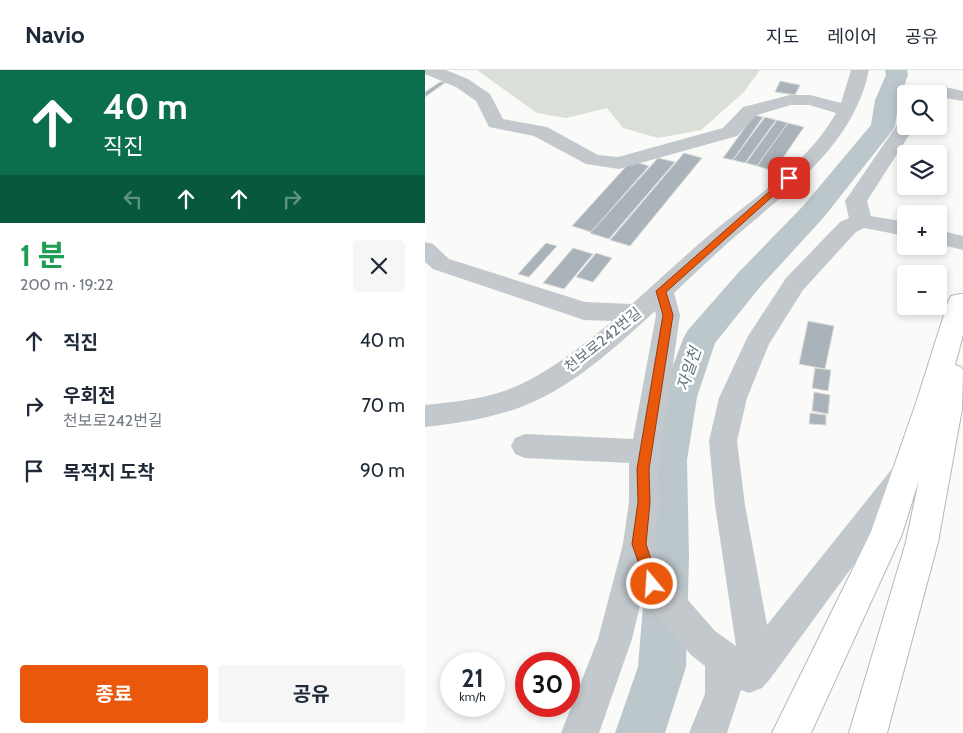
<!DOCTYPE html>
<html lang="ko">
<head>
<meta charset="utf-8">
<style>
  body { margin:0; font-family:Cabin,"Noto Sans KR",sans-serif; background:#f6f6f7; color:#1f2937; height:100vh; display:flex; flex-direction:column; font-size:19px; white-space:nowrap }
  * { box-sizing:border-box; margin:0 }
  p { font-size:16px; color:#747a83 }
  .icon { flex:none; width:28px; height:28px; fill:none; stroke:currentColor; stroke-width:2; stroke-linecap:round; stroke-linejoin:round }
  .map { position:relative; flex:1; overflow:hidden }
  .panel { display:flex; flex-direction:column; background:#fff; width:425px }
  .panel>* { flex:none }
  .banner { background:#0b6e4f; color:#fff; overflow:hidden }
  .controls { position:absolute; left:472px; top:15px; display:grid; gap:10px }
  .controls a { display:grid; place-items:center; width:50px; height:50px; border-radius:5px; background:#fff; box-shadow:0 2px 8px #0003; font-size:25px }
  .speed { position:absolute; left:15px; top:582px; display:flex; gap:10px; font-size:25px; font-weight:700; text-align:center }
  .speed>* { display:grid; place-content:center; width:65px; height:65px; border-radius:50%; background:#fff; box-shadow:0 2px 8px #0003; line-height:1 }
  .speed small { font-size:12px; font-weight:400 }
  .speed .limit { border:8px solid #d22; background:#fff; color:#111 }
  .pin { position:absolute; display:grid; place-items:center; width:42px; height:42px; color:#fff; margin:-21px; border-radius:10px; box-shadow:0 2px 8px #0006 }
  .me { position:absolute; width:55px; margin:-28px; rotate:342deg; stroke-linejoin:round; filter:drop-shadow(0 0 4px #0008) }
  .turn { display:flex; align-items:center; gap:18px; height:105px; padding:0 20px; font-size:22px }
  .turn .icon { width:65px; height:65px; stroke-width:2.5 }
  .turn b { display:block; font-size:35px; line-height:42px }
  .lanes { display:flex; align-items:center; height:48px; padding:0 20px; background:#0003; justify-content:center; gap:25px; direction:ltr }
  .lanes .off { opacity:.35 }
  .round { display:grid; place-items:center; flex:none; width:52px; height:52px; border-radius:5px; background:#f6f6f7 }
  .summary { display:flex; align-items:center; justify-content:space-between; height:85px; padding:0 20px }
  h1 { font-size:30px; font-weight:700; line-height:38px; color:#1e9e55 }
  .cta { display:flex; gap:10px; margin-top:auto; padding:10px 20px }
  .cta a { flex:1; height:58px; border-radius:5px; background:#ea580c; color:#fff; font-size:20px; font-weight:700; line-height:58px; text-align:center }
  .cta a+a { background:#f6f6f7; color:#1f2937 }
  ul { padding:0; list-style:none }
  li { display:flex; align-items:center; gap:15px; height:65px; padding:0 20px }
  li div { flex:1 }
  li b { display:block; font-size:19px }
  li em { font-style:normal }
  header { display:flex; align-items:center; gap:30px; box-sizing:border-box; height:70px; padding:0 25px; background:#fff; border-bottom:1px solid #e0e1e3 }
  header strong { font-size:24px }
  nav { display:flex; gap:28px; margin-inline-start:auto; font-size:18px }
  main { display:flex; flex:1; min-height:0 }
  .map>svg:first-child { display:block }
  .green { fill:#dadfd7 }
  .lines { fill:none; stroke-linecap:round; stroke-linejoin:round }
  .river { fill:#bbc7cb; fill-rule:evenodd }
  .building { fill:#aab3b9; stroke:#dcdcda }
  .highway-casing { stroke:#b4b9bd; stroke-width:2 }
  .minor { fill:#c3c8cc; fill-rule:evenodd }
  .highway { fill:#fff; fill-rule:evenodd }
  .route { fill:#ea580c; stroke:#983908 }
  .labels { text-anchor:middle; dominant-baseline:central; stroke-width:5; stroke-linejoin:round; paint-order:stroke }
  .street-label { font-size:15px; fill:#657683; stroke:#fff }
  .water-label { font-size:16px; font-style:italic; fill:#60757c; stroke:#fff }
</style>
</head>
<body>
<header>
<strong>Navio</strong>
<nav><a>지도</a><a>레이어</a><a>공유</a></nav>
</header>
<main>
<section class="panel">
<div class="banner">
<div class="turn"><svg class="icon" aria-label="ahead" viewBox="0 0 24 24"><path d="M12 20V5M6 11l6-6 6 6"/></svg><div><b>40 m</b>직진</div></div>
<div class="lanes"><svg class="icon off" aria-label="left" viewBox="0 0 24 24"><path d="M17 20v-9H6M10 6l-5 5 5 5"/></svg><svg class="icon" aria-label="ahead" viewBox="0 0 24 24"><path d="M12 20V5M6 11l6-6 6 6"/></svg><svg class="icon" aria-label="ahead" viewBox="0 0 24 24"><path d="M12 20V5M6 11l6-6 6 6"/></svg><svg class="icon off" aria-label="right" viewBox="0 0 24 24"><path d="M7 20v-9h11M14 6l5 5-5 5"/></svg></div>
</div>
<div class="summary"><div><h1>1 분</h1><p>200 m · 19:22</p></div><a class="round"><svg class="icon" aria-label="close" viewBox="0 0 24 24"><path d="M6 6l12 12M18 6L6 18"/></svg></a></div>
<ul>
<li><svg class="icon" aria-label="ahead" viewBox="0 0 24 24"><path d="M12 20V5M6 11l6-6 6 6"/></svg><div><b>직진</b></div><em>40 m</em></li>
<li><svg class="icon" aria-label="right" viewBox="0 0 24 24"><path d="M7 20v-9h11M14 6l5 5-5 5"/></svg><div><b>우회전</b><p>천보로242번길</p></div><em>70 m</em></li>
<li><svg class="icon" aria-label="arrive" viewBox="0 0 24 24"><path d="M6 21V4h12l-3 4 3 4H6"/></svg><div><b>목적지 도착</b></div><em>90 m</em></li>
</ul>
<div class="cta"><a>종료</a><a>공유</a></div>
</section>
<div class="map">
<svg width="538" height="663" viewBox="0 0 538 663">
  <rect width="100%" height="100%" fill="#fafaf8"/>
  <polygon class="green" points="52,0 335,0 318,23 276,60 233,68 198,58 182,38 141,48 112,43"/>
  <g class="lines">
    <polygon class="river" points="460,0 482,0 483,5 474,30 470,56 467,61 399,147 335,217 290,273 272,327 262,390 264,487 261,597 240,663 190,663 213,597 222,487 224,390 236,327 258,269 263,260 313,203 379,135 446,55 450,30 461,5"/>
  </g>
  <g class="building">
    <polygon points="355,11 375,15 370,25 350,22"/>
    <polygon points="15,12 21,12 0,27 0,22"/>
    <polygon points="329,45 338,47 308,90 298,88"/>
    <polygon points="340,47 351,50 320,93 308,90"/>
    <polygon points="352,50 363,53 332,96 321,93"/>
    <polygon points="363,53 379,57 349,101 332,96"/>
    <polygon points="259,83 277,88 205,176 185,170"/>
    <polygon points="233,88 250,92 184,169 165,163"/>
    <polygon points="206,91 224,96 166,162 147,156"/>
    <polygon points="121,173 132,176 104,207 93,204"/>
    <polygon points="148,178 168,184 139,219 118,213"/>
    <polygon points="171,183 187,188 168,212 151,207"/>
    <polygon points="383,251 409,256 400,299 374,294"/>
    <polygon points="390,298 406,300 403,321 387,318"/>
    <polygon points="389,322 405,325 403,344 387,341"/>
    <polygon points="385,343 401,345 401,355 384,354"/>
  </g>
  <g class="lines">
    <g class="highway-casing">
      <polygon id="highway" points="535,224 538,224 538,265 530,295 536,297 538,300 537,339 513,472 462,663 424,663 481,472 494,410 477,464 386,663 347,663 446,462 491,333 523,232 526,226"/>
    </g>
    <g class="minor">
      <path d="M0,0H21L43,9L65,24L78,49L122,57L173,85L193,87L298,58L318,37L365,25H385L416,33L426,0H444C429,73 367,118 313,164C291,183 270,203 249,223L255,245L233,399L234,432L230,474L241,505L290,561L311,576L290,435L284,371L294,328L323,266L361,208L415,152L424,148L420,131L474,52L481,50V56H490L442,131L446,146L481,152V166L439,158L431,162L378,220L344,274L322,328L312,371L320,435L342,555L470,395L481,391L492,395L496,404L492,413L452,463L345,609L337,618L324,623L316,620L302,663H264L280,624V596L266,585L217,527L207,569L174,663H136L173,569L198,474L204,432V393L100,388L90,384L86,376L90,368L100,364L208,369L231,245L230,241C191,277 150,315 101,335C69,348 34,353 0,357V335C26,332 54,330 79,321C119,307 155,277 188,251L159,250L8,199L0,192V172L8,174L24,189L160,232L207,234C236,208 265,181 295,156C336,123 385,90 411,43L384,35H366L332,45L312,66L194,99L161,94L109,66L64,57L51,31L31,17L0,4Z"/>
      <polygon points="511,15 538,21 538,31 514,27 514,24 498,24 505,16"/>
      <polygon points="514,160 538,166 538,180 514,174"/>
    </g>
    <use href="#highway" class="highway"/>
  </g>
  <polygon class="route" points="361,107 368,108 241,222 248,245 224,399 225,432 221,474 234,514 232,519 227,521 223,519 221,514 207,474 213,432 212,399 238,245 231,221"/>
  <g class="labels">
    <g class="street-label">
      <text transform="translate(178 270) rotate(-39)">천보로242번길</text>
    </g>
    <g class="water-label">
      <text transform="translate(264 299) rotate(-71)">자일천</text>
    </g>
  </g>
</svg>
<div class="controls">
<a><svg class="icon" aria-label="search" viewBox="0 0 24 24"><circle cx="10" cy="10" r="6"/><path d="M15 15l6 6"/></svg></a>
<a><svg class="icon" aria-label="layers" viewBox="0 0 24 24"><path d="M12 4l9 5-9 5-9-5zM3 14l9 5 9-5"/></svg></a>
<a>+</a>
<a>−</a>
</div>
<div class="speed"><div>21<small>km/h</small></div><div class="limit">30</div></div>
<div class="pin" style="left:364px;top:108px;background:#d93025"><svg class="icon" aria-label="arrive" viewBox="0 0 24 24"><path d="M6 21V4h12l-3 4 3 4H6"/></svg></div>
<svg class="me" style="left:227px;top:514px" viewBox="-20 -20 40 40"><circle r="17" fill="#ea580c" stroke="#fff" stroke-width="3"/><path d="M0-11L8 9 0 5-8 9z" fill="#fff"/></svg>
</div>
</main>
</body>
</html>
